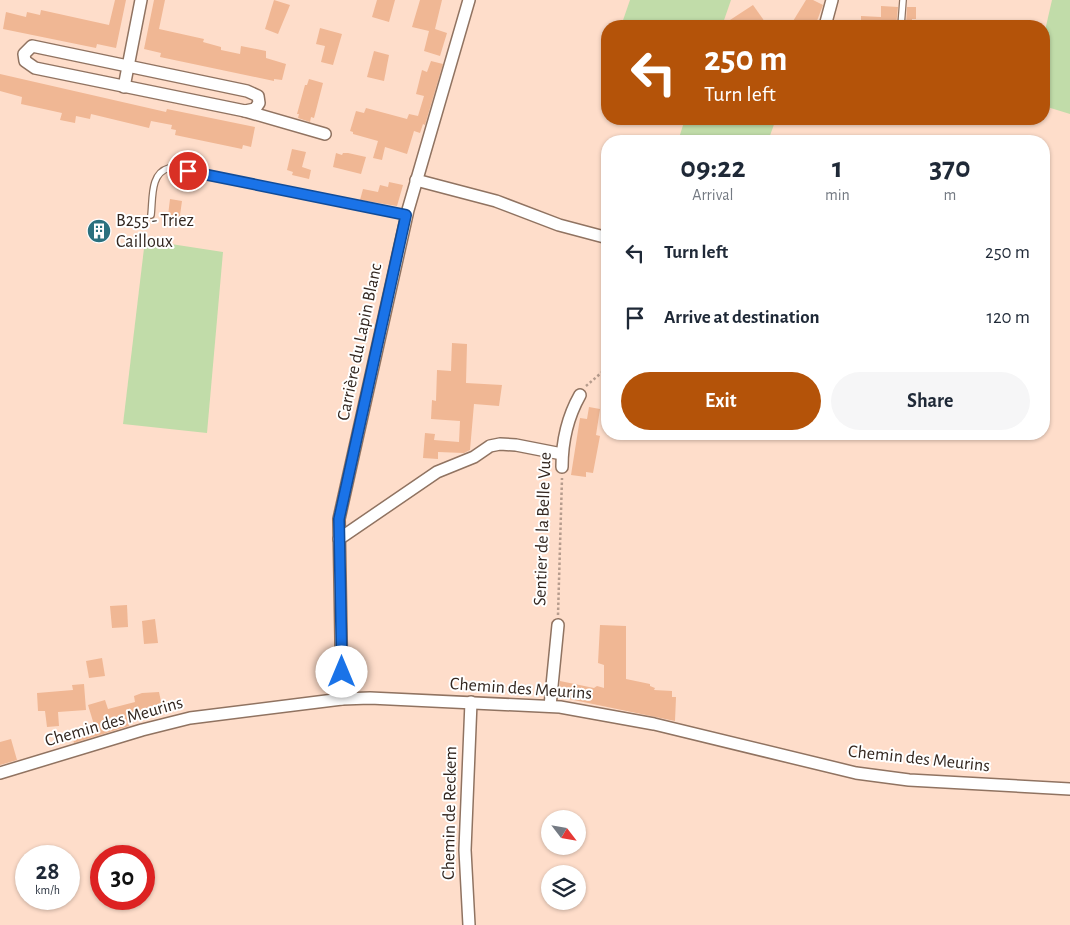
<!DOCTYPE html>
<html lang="en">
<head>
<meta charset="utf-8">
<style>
  body { margin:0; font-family:"Alegreya Sans",sans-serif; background:#f6f6f7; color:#1f2937; height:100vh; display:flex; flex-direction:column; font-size:19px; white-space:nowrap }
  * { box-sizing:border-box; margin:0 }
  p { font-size:16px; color:#747a83 }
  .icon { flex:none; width:28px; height:28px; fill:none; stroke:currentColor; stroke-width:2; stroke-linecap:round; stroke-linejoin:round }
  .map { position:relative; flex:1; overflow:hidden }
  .details { position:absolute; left:601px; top:135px; width:449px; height:305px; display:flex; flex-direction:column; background:#fff; border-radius:20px; box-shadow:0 1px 4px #0004 }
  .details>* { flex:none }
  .guide { position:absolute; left:601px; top:20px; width:449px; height:105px; border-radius:20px; box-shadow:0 1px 4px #0004; background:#b45309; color:#fff; overflow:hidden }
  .needle { width:32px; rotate:121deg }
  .tools { position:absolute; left:541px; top:810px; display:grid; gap:10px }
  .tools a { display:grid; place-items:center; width:45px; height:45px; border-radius:50%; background:#fff; box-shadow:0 1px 4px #0004; font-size:25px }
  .speed { position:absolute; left:15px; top:845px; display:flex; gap:10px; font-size:25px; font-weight:700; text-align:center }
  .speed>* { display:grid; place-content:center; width:65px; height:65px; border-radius:50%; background:#fff; box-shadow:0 1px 4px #0004; line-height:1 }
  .speed small { font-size:12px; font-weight:400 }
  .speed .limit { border:8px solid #d22; background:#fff; color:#111 }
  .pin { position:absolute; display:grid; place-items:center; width:42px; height:42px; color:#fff; margin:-21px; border:2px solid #fff; border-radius:50%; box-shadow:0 1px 5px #0007 }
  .me { position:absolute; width:55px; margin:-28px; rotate:0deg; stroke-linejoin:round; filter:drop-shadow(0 0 4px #0008) }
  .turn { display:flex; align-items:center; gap:18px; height:105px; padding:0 20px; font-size:22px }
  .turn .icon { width:65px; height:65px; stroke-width:2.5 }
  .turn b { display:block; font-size:35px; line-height:42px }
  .eta { display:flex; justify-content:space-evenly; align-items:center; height:85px; text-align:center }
  .eta b { font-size:30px; font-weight:600; line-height:35px }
  .cta { display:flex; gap:10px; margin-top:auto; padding:10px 20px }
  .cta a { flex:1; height:58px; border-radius:30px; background:#b45309; color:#fff; font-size:20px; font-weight:600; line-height:58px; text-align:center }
  .cta a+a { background:#f6f6f7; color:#1f2937 }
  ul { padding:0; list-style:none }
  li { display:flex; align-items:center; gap:15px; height:65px; padding:0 20px }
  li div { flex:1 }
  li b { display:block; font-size:19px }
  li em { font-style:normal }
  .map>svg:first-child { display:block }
  .green { fill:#c1dca9 }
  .building { fill:#f0b794 }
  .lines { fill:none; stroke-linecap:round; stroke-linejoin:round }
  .service-casing { stroke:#907361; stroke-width:8 }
  .minor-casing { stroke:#907361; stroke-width:14 }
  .path { stroke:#b69c8d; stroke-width:2.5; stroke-dasharray:2.5 2.5; stroke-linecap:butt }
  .service { stroke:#fff; stroke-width:5.5 }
  .minor { stroke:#fff; stroke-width:11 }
  .route-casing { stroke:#114b97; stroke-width:12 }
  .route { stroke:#1a73e8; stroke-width:9 }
  .labels { text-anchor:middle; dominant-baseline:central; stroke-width:4; stroke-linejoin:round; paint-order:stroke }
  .poi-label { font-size:18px; fill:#332720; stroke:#fff; text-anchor:start }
  .street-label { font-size:18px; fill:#332720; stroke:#fff }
</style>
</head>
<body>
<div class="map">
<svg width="1070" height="925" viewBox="0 0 1070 925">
  <rect width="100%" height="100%" fill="#feddca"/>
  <g class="green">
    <polygon points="630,0 731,0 722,26 621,26"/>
    <polygon points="1052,0 1070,0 1070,114 1044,106 1044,35"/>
    <polygon points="685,119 776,119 768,141 678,141"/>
    <polygon points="145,240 223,252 207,433 123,424"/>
  </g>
  <g class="building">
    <polygon points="115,0 126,0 116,48 97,44 96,48 3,29 6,12 26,17 27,12 40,15 41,10 109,25"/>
    <polygon points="154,0 165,0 159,29 204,39 203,42 221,47 221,50 240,54 241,46 266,51 266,58 286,64 282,80 274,79 274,81 160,57 161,53 144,49"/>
    <polygon points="274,0 290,5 278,34 265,29"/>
    <polygon points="377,0 395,0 389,22 372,17"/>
    <polygon points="420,0 442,0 435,29 447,33 440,56 424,51 429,31 412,27"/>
    <polygon points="806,0 813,0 823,5 815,26 790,26"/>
    <polygon points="753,5 765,22 760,26 735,26 730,20"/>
    <polygon points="881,6 898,7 896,26 861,26 861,16 881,17"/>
    <polygon points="907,7 916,7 916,19 912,19 912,26 906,26"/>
    <polygon points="320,28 342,34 333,65 321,62 325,46 316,44"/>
    <polygon points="374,51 389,55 384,81 367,77"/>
    <polygon points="431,61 443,64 425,125 423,124 420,133 414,131 407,154 385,147 382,160 373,158 378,141 353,134 353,132 350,131 356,111 364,113 366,108 407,119 409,114 418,116 424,96 416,94 422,70 427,72"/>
    <polygon points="0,74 166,112 167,109 255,127 251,147 243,145 242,149 175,135 176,130 171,129 172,125 151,121 149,128 91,114 90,119 76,116 75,123 60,120 62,113 21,104 22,97 0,91"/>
    <polygon points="309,79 323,83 314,118 311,117 310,122 298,118 299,114 297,114 305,85 307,85"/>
    <polygon points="292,149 306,152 302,167 311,170 309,179 292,175 293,172 287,170"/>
    <polygon points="336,153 342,155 343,153 348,153 366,157 361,174 333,167"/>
    <polygon points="389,182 403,185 397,206 360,200 363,189 378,192 380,185 388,187"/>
    <polygon points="170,199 182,201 180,215 187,216 186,227 167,224"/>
    <polygon points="452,343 467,344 466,383 502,385 499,406 474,404 470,450 464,453 438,452 438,459 423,458 425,433 435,434 434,440 459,442 460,421 431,419 432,400 436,401 437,370 451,371"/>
    <polygon points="589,407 600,409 596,435 600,436 593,473 586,472 586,477 571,475 580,418 587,419"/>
    <polygon points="127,605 128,627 112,628 110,606"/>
    <polygon points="155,619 158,643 144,644 142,621"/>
    <polygon points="600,625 626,626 626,679 650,684 650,686 655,688 654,690 672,691 672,697 676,697 675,721 559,697 560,681 594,688 597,686 604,688 604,665 598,663"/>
    <polygon points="102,658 105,676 89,678 86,661"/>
    <polygon points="84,684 86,710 58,712 59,726 47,727 45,711 38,711 37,693 73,690 72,685"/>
    <polygon points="159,692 162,706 145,709 146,713 127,716 129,726 74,743 72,735 95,728 88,705 105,700 108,709 135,702 134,696 142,693"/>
    <polygon points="11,739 17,760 0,765 0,742"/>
  </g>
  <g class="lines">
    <g class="service-casing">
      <g id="service">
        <polyline points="901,26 903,0"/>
        <path d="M151,215C153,198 150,173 169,168L406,215"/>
      </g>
    </g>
    <g class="minor-casing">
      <g id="minor">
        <polyline points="825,26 832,0"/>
        <polygon points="32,46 247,91 258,96 259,103 255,109 245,111 35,68 25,61 24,54"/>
        <polyline points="124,87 141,0"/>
        <polyline points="245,111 325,134"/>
        <polyline points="416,180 496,201 559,225 608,238"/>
        <path d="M562,467C562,440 567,418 580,395"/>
        <polyline points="339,539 437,472 474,457 490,446 500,444 516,445 562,454"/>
        <polyline points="342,699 339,519 408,210 469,0"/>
        <polyline points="550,706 558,625"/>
        <polyline points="0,773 142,730 190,718 342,699 370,698 560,707 654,724 856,773 909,780 1070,789"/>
        <polyline points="469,925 465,850 471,702"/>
      </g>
    </g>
    <g class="path">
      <polyline points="586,386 608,367"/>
      <polyline points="558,615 562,478"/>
    </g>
    <use href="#service" class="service"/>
    <use href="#minor" class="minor"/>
  </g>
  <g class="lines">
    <g class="route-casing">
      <polyline id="route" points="188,171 406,215 339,519 342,672"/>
    </g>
    <use href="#route" class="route"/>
  </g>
  <defs>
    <g id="building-disc" transform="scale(1.25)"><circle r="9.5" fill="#2a707e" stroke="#fff"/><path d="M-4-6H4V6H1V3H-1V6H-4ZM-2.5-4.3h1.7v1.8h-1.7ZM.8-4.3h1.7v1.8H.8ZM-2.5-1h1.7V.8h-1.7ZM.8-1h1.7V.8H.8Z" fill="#fff"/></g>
  </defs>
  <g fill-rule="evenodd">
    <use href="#building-disc" x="99" y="231"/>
  </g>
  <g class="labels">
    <g class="poi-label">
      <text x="116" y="221">B255 - Triez<tspan x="116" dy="21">Cailloux</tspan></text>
    </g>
    <g class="street-label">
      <text transform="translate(360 342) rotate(-78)">Carrière du Lapin Blanc</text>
      <text transform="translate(543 529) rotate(-88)">Sentier de la Belle Vue</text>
      <text transform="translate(521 689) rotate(4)">Chemin des Meurins</text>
      <text transform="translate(114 722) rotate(-16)">Chemin des Meurins</text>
      <text transform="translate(919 759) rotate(6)">Chemin des Meurins</text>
      <text transform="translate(450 813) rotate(-89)">Chemin de Reckem</text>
    </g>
  </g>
</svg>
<div class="tools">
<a><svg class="needle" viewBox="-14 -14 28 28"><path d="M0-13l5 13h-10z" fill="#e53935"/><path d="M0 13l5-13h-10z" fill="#747a83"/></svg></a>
<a><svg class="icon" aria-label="layers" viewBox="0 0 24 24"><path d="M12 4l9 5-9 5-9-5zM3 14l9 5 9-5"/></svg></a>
</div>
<div class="speed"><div>28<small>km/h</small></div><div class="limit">30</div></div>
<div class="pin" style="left:188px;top:171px;background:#d93025"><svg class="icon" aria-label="arrive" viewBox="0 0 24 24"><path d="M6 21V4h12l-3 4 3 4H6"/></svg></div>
<svg class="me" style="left:342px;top:672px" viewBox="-20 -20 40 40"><circle r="19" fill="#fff"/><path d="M0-13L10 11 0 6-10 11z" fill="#1a73e8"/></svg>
<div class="guide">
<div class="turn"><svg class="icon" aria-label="left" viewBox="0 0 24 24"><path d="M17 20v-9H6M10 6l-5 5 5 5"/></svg><div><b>250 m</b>Turn left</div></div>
</div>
<section class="details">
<div class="eta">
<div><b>09:22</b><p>Arrival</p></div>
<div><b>1</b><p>min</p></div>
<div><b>370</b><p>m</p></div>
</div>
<ul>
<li><svg class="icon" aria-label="left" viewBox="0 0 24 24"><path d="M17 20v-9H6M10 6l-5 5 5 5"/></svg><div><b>Turn left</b></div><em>250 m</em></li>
<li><svg class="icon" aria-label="arrive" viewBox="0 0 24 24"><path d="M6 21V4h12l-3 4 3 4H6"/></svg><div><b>Arrive at destination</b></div><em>120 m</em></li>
</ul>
<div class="cta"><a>Exit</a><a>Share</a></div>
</section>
</div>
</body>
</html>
